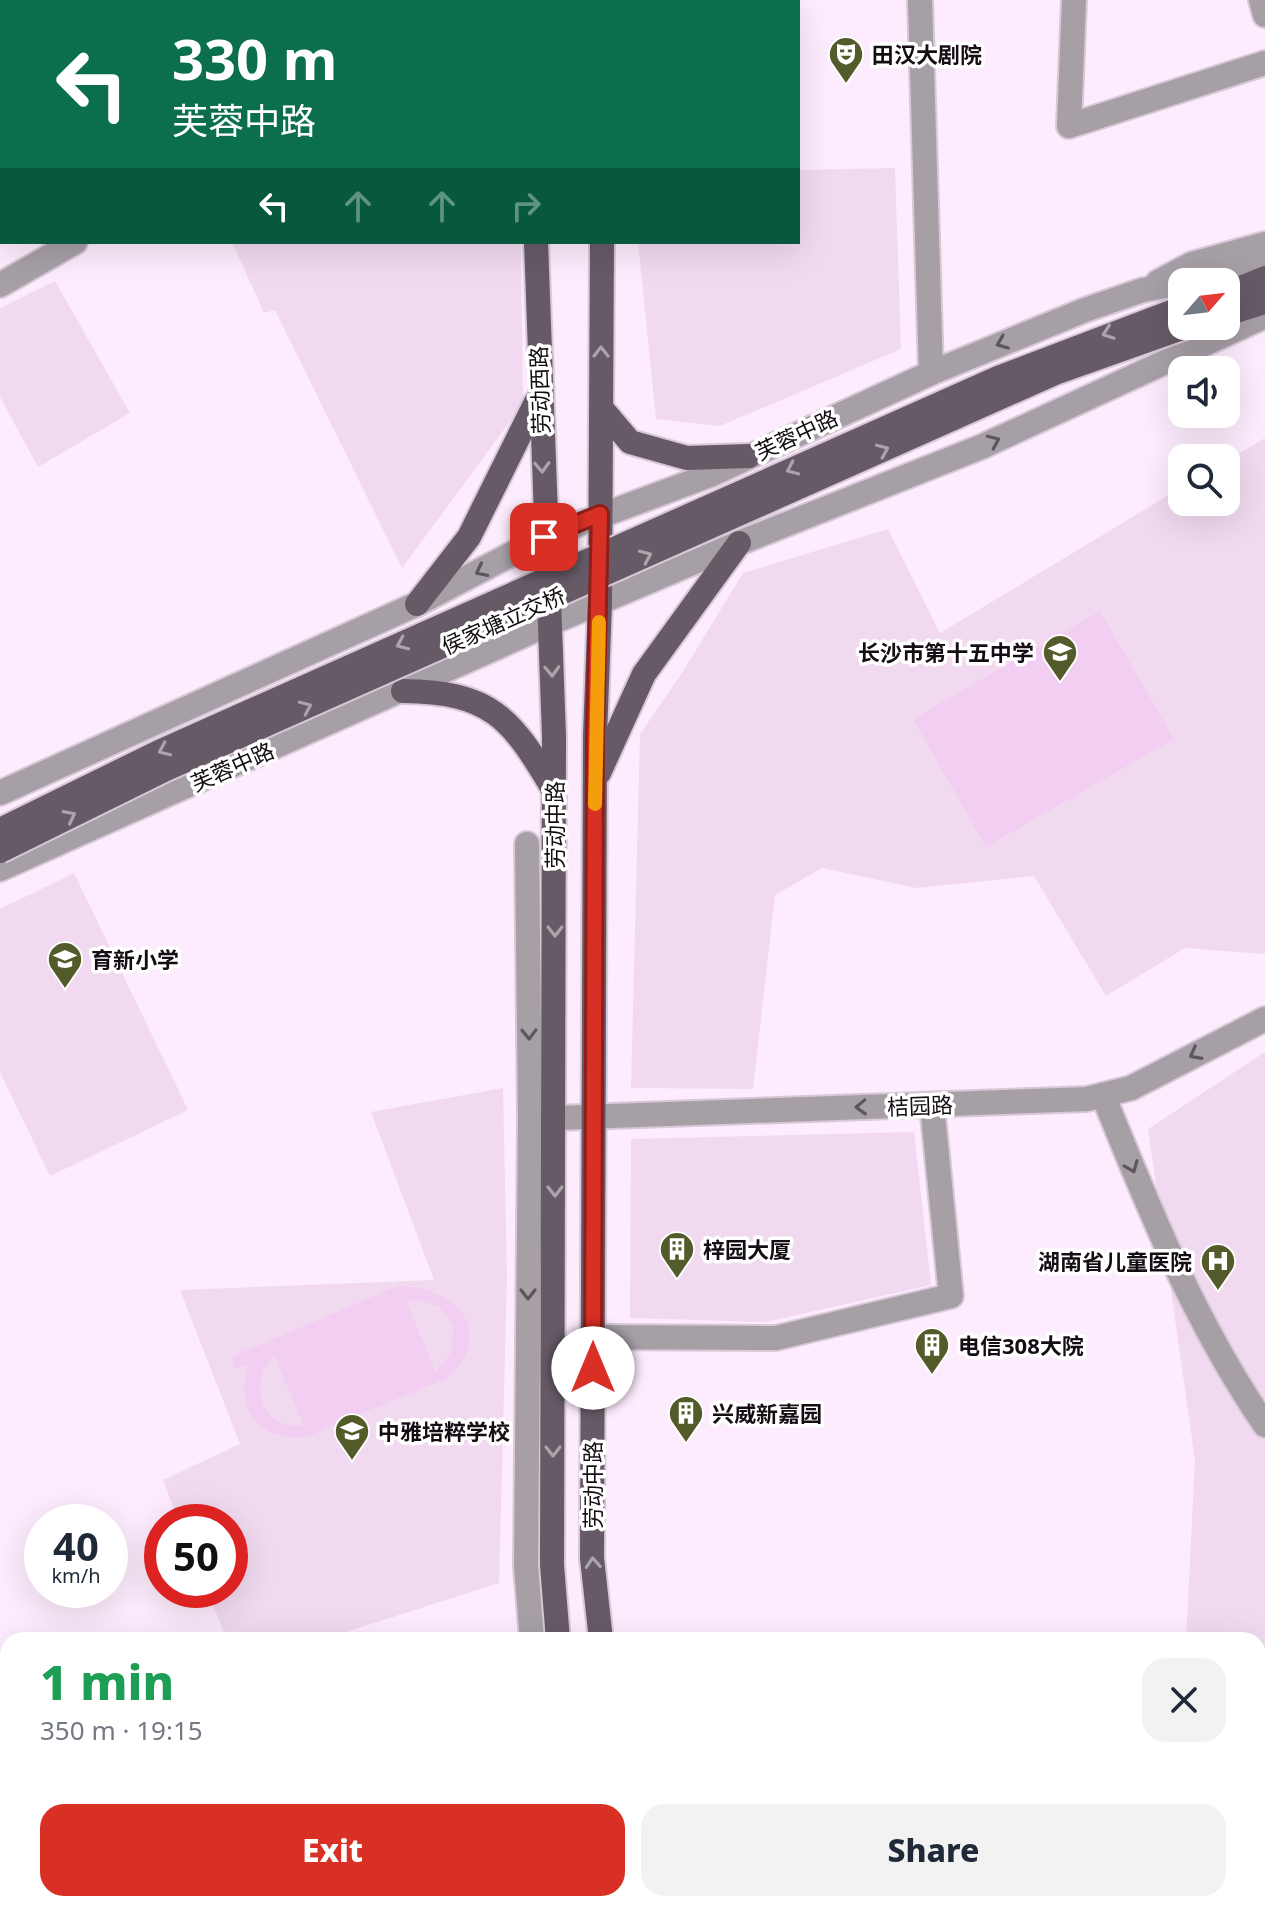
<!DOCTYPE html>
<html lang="en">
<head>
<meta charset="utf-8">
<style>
  body { margin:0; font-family:"Noto Sans","Noto Sans SC",sans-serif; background:#f2f2f3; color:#1f2937; height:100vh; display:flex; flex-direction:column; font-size:30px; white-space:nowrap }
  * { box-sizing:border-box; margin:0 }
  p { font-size:26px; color:#747a83 }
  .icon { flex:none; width:44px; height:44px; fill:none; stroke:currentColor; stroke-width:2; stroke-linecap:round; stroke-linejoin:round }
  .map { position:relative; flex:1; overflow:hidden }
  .panel { position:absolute; left:0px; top:1632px; width:1266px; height:280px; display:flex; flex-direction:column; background:#fff; border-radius:24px 24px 0 0; box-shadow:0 8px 32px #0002 }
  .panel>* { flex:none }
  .hud { position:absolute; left:0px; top:0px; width:800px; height:244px; box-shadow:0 8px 32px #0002; background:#0b6e4f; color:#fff; overflow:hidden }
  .needle { width:52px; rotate:62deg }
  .fabs { position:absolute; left:1168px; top:268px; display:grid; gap:16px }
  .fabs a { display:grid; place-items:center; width:72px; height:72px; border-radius:16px; background:#fff; box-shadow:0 8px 32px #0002; font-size:40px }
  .speed { position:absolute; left:24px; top:1504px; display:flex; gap:16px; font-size:40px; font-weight:700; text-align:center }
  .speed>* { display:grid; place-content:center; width:104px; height:104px; border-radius:50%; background:#fff; box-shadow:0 8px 32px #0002; line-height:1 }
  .speed small { font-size:20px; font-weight:400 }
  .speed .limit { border:12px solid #d22; background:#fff; color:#111 }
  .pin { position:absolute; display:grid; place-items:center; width:68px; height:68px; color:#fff; margin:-34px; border-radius:16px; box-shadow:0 4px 12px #0006 }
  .me { position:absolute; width:88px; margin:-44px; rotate:0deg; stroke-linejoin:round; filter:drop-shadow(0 0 6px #0008) }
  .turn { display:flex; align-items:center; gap:28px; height:168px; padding:0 40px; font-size:36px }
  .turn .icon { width:104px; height:104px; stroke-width:2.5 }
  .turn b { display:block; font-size:56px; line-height:68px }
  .lanes { display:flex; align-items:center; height:76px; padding:0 40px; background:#0003; justify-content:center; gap:40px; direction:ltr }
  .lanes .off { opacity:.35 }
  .round { display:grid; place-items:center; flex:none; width:84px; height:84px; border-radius:24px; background:#f2f2f3 }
  .headline { display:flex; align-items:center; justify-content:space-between; height:136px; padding:0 40px }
  h1 { font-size:48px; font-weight:800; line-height:60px; color:#1e9e55 }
  .cta { display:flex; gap:16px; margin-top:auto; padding:16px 40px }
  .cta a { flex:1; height:92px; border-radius:24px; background:#d93025; color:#fff; font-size:32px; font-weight:800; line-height:92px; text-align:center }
  .cta a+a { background:#f2f2f3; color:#1f2937 }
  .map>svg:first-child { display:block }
  .built { fill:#f1daf0 }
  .green { fill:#f3cef3; fill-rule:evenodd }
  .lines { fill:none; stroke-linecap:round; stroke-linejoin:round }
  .minor-casing { stroke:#d8c8d8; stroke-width:28 }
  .major-casing { stroke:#d8c8d8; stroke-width:28 }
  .minor { stroke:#a69fa6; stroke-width:24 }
  .major { stroke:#665a66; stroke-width:24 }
  .major-bridge-casing { stroke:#d8c8d8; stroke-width:28; stroke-linecap:butt }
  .major-bridge { stroke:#665a66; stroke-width:24 }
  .oneway { stroke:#aba4ab }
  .oneway2 { stroke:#5d565d }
  .route-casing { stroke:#8d1f18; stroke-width:20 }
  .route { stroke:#d93025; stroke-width:14 }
  .slow { stroke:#f59e0b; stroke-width:14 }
  .labels { text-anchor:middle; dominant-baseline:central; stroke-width:7; stroke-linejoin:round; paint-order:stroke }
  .poi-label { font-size:22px; font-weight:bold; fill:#140e14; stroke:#fff; text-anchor:start }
  .street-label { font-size:22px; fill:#140e14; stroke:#fff }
</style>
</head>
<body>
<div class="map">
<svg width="1265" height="1912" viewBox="0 0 1265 1912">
  <rect width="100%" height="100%" fill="#fdecfd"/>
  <g class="built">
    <polygon points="895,168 901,349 720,426 656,419 638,242 798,242 798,170"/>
    <polygon points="232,242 521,242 523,404 402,568 275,310 264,313"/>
    <polygon points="55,281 130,413 38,467 0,397 0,308"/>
    <polygon points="1265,438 1265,954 1185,948 1106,996 1034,876 916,888 822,868 775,895 753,1089 631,1088 640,734 682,673 743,573 888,529 940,633 1182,487 1182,502 1226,502 1226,461"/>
    <polygon points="74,873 188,1110 50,1176 0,1072 0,909"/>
    <polygon points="1265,1052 1265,1912 1013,1912 1011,1904 1258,1904 1258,1640 1186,1640 1195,1460 1148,1129"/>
    <polygon points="503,1088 507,1277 499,1583 321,1640 227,1640 207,1590 230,1590 230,1522 179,1522 163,1480 240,1444 180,1290 434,1280 371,1112"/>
    <polygon points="914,1132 931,1285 766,1322 630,1318 631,1139"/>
    <polygon points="37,1904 551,1904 554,1912 29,1912"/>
    <polygon points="913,1904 974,1904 976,1912 875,1912"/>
  </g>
  <g class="green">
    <polygon points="1100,611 1174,739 986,847 913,719"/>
    <path d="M397,1286C457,1286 498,1333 447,1378L306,1437C257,1442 234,1408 249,1364L236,1369L231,1357ZM418,1300L439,1307L453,1325L452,1351L436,1372L406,1301ZM274,1355L275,1356L303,1425C260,1432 248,1381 274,1355Z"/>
  </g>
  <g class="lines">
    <g class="minor-casing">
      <g id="minor">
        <polyline points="294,0 294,2"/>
        <polyline points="920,0 931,373"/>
        <polyline points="1074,0 1069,126 1265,63"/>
        <polyline points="1261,0 1265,15"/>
        <polyline points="1193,281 1265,265"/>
        <polyline points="1158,282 1192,264 1265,244"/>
        <polyline points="0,285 75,242"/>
        <polyline points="0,793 417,604 544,537 710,475 931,373 1085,310 1143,290 1182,283"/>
        <polyline points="527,844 530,1118 526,1566 532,1640"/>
        <polyline points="0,869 551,623 739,543 981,447 1265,316"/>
        <path d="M1103,1095C1149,1209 1195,1323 1265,1425"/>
        <polyline points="556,1118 1087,1099 1131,1088 1265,1019"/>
        <polyline points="593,1337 776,1338 951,1296 932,1105"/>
        <polyline points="570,1904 573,1912"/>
        <polyline points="993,1904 995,1912"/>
        <polyline points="396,1912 412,1904"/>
        <polyline points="474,1912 499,1904"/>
        <polyline points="687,1912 712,1904"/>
      </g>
    </g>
    <g class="major-casing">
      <g id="major">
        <polyline points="534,2 534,0"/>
        <polyline points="605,2 605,0"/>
        <polyline points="536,242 554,736 552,1565 558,1640"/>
        <polyline points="1226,294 1265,278"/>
        <polyline points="1226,314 1265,302"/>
        <polyline points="602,409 630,442 687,458 749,456"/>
        <polyline points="417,604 469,537 536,402"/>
        <path d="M403,691C490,692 511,717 553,789"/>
        <polyline points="599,773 644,674 739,543"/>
        <polyline points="601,1640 592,1558 595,736 600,603 602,242"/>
        <polyline points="600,1904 602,1912"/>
        <polyline points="645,1904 647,1912"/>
      </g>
    </g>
    <use href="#minor" class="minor"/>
    <use href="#major" class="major"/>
    <g class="major-bridge-casing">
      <g id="major-bridge">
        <polyline points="0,830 159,752 998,378 1182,308"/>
        <polyline points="0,851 166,769 1055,373 1188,326"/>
      </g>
    </g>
    <use href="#major-bridge" class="major-bridge"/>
  </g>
  <defs><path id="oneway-chevron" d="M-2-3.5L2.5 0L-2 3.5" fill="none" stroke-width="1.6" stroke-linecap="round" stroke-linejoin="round" transform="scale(2)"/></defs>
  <g class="oneway">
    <use href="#oneway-chevron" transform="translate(1108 333) rotate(160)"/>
    <use href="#oneway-chevron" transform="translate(601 352) rotate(-90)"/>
    <use href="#oneway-chevron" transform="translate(883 450) rotate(-24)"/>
    <use href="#oneway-chevron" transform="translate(542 467) rotate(88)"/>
    <use href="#oneway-chevron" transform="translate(792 469) rotate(156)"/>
    <use href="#oneway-chevron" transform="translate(646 556) rotate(-24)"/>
    <use href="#oneway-chevron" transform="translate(402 644) rotate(156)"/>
    <use href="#oneway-chevron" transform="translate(552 671) rotate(88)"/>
    <use href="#oneway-chevron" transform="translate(306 707) rotate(-24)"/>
    <use href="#oneway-chevron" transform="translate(164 750) rotate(156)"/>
    <use href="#oneway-chevron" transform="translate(70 816) rotate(-27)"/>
    <use href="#oneway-chevron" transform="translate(555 931) rotate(90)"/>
    <use href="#oneway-chevron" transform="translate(555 1191) rotate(90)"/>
    <use href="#oneway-chevron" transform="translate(553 1451) rotate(90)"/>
    <use href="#oneway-chevron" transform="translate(593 1563) rotate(-94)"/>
  </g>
  <g class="oneway2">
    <use href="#oneway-chevron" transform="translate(1002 343) rotate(158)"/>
    <use href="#oneway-chevron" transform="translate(994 441) rotate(-24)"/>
    <use href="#oneway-chevron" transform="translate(481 571) rotate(153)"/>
    <use href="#oneway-chevron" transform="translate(529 1034) rotate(89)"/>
    <use href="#oneway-chevron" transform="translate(1195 1054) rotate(152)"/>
    <use href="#oneway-chevron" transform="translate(861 1107) rotate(178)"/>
    <use href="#oneway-chevron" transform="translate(1132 1167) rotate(68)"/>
    <use href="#oneway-chevron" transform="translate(528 1294) rotate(90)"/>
  </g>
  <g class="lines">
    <g class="route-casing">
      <polyline id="route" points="544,537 600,514 595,736 593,1368"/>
    </g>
    <use href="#route" class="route"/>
    <polyline class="slow" points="595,804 599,622"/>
  </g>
  <defs>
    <g id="theatre-pin" transform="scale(1.8)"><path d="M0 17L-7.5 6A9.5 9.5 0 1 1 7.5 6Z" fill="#545b2a" stroke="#fff"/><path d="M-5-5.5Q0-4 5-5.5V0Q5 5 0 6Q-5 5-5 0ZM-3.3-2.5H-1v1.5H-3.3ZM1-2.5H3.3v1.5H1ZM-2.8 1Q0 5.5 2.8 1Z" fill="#fff"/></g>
    <g id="school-pin" transform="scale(1.8)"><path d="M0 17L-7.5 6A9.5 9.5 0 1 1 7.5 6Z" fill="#545b2a" stroke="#fff"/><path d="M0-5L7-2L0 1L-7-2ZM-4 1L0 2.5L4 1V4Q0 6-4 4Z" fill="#fff"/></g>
    <g id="building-pin" transform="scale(1.8)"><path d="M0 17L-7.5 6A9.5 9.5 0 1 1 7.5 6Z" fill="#545b2a" stroke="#fff"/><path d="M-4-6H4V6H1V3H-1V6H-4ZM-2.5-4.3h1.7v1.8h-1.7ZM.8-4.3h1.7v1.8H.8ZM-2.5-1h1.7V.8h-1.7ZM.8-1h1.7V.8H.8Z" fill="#fff"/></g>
    <g id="hospital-pin" transform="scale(1.8)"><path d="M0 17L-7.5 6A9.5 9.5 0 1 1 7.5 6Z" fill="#545b2a" stroke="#fff"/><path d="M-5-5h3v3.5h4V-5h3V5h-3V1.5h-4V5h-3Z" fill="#fff"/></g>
  </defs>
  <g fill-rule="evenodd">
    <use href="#theatre-pin" x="846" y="54"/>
    <use href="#school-pin" x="1060" y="652"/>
    <use href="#school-pin" x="65" y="959"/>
    <use href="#building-pin" x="677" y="1249"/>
    <use href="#hospital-pin" x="1218" y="1261"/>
    <use href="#building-pin" x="932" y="1345"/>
    <use href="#building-pin" x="686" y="1413"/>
    <use href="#school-pin" x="352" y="1431"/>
  </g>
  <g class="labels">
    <g class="poi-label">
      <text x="872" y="54">田汉大剧院</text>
      <text x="1034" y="652" text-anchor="end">长沙市第十五中学</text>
      <text x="91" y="959">育新小学</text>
      <text x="703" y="1249">梓园大厦</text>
      <text x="1192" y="1261" text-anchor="end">湖南省儿童医院</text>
      <text x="958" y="1345">电信308大院</text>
      <text x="712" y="1413">兴威新嘉园</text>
      <text x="378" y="1431">中雅培粹学校</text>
    </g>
    <g class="street-label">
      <text transform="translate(539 390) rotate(-92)">劳动西路</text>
      <text transform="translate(796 434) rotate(-25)">芙蓉中路</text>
      <text transform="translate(503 620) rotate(-24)">侯家塘立交桥</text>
      <text transform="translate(232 766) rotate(-24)">芙蓉中路</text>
      <text transform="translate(554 825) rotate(-90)">劳动中路</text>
      <text transform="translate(920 1105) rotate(-2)">桔园路</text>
      <text transform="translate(592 1485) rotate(-90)">劳动中路</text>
    </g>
  </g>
</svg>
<div class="fabs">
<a><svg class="needle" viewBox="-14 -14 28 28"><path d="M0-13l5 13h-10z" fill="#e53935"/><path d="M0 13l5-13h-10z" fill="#747a83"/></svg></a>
<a><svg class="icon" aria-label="sound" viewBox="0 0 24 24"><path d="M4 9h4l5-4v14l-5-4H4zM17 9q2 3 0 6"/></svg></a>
<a><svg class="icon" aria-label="search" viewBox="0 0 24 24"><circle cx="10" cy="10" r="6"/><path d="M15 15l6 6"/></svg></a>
</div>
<div class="speed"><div>40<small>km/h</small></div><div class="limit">50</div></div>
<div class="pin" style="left:544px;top:537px;background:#d93025"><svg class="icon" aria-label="arrive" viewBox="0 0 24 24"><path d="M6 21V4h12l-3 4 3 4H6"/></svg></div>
<svg class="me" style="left:593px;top:1368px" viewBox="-20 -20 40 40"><circle r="19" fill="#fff"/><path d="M0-13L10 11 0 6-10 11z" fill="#d93025"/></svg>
<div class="hud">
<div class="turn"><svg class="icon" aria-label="left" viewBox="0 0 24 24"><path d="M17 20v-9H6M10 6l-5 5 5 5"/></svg><div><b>330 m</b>芙蓉中路</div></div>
<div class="lanes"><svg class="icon" aria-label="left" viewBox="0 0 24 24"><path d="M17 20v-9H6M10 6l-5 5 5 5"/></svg><svg class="icon off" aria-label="ahead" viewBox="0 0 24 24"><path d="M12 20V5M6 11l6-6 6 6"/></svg><svg class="icon off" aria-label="ahead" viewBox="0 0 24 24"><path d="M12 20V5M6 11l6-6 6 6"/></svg><svg class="icon off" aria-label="right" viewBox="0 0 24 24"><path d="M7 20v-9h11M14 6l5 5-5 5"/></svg></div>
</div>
<section class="panel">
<div class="headline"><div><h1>1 min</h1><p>350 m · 19:15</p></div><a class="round"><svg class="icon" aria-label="close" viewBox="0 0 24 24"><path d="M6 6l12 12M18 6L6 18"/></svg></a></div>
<div class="cta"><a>Exit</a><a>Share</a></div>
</section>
</div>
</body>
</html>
